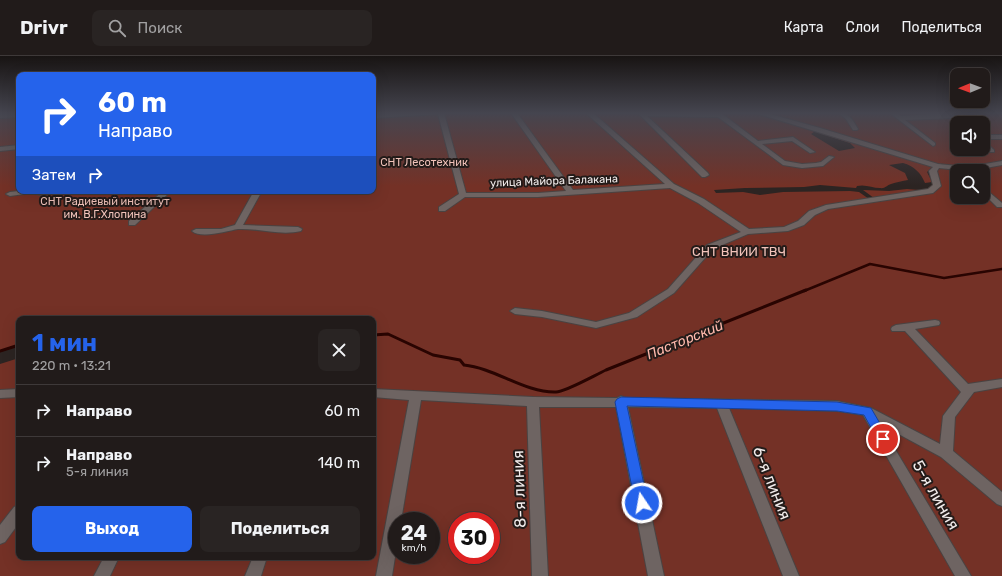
<!DOCTYPE html>
<html lang="ru">
<head>
<meta charset="utf-8">
<style>
  body { margin:0; font-family:Rubik,sans-serif; background:#292423; color:#f1f3f6; height:100vh; display:flex; flex-direction:column; font-size:15px; white-space:nowrap }
  * { box-sizing:border-box; margin:0 }
  p { font-size:13px; color:#a2a1a2 }
  .icon { flex:none; width:22px; height:22px; fill:none; stroke:currentColor; stroke-width:2; stroke-linecap:round; stroke-linejoin:round }
  .map { position:relative; flex:1; overflow:hidden }
  .sheet { position:absolute; left:16px; top:260px; width:360px; height:244px; display:flex; flex-direction:column; background:#211b1a; border-radius:8px; box-shadow:0 4px 16px #0002,0 0 0 1px #3e3939 }
  .sheet>* { flex:none }
  .hud { position:absolute; left:16px; top:16px; width:360px; height:122px; border-radius:8px; box-shadow:0 4px 16px #0002,0 0 0 1px #3e3939; background:#2563eb; color:#fff; overflow:hidden }
  .needle { width:26px; rotate:269deg }
  .fabs { position:absolute; left:950px; top:12px; display:grid; gap:8px }
  .fabs a { display:grid; place-items:center; width:40px; height:40px; border-radius:8px; background:#211b1a; box-shadow:0 4px 16px #0002,0 0 0 1px #3e3939; font-size:20px }
  .speed { position:absolute; left:388px; top:456px; display:flex; gap:8px; font-size:20px; font-weight:700; text-align:center }
  .speed>* { display:grid; place-content:center; width:52px; height:52px; border-radius:50%; background:#211b1a; box-shadow:0 4px 16px #0002,0 0 0 1px #3e3939; line-height:1 }
  .speed small { font-size:10px; font-weight:400 }
  .speed .limit { border:6px solid #d22; background:#fff; color:#111 }
  .pin { position:absolute; display:grid; place-items:center; width:34px; height:34px; color:#fff; margin:-17px; border:2px solid #fff; border-radius:50%; box-shadow:0 1px 4px #0007 }
  .me { position:absolute; width:44px; margin:-22px; rotate:348deg; stroke-linejoin:round; filter:drop-shadow(0 0 3px #0008) }
  .turn { display:flex; align-items:center; gap:14px; height:84px; padding:0 16px; font-size:18px }
  .turn .icon { width:52px; height:52px; stroke-width:2.5 }
  .turn b { display:block; font-size:28px; line-height:34px }
  .then { display:flex; align-items:center; height:38px; padding:0 16px; background:#0003; gap:8px; font-size:15px }
  .round { display:grid; place-items:center; flex:none; width:42px; height:42px; border-radius:8px; background:#292423 }
  .head { display:flex; align-items:center; justify-content:space-between; height:68px; padding:0 16px }
  h1 { font-size:24px; font-weight:700; line-height:30px; color:#2563eb }
  .primary-button { display:flex; gap:8px; margin-top:auto; padding:8px 16px }
  .primary-button a { flex:1; height:46px; border-radius:8px; background:#2563eb; color:#fff; font-size:16px; font-weight:700; line-height:46px; text-align:center }
  .primary-button a+a { background:#292423; color:#f1f3f6 }
  ul { padding:0; list-style:none }
  li { display:flex; align-items:center; gap:12px; height:52px; padding:0 16px; border-top:1px solid #3e3939 }
  li div { flex:1 }
  li b { display:block; font-size:15px }
  li em { font-style:normal }
  header { display:flex; align-items:center; gap:24px; box-sizing:border-box; height:56px; padding:0 20px; background:#211b1a; border-bottom:1px solid #3e3939 }
  header strong { font-size:19px }
  nav { display:flex; gap:22px; margin-inline-start:auto; font-size:14px }
  .search { width:280px; height:36px; background:#292423; display:flex; align-items:center; gap:10px; box-sizing:border-box; padding:0 14px; border-radius:8px; color:#a2a1a2; font-size:15px }
  .map>svg:first-child { display:block }
  .green { fill:#743126; fill-rule:evenodd }
  .lines { fill:none; stroke-linecap:round; stroke-linejoin:round }
  .stream-far1 { stroke:#290401; stroke-width:2.5 }
  .stream { stroke:#290401; stroke-width:3 }
  .minor-casing { stroke:#4a4342; stroke-width:2 }
  .minor { fill:#6e6462; fill-rule:evenodd }
  .route { fill:#2563eb; stroke:#184099 }
  .labels { text-anchor:middle; dominant-baseline:central; stroke-width:4; stroke-linejoin:round; paint-order:stroke }
  .far-park-label { font-size:11px; fill:#f2c3ba; stroke:#231b19 }
  .far-street-label { font-size:11px; fill:#f2eceb; stroke:#231b19 }
  .park-label { font-size:13px; fill:#f2c3ba; stroke:#231b19 }
  .water-label { font-size:14px; font-style:italic; fill:#ffb9ac; stroke:#231b19 }
  .near-street-label { font-size:16px; fill:#f2eceb; stroke:#231b19 }
</style>
</head>
<body>
<header>
<strong>Drivr</strong>
<div class="search"><svg class="icon" aria-label="search" viewBox="0 0 24 24"><circle cx="10" cy="10" r="6"/><path d="M15 15l6 6"/></svg>Поиск</div>
<nav><a>Карта</a><a>Слои</a><a>Поделиться</a></nav>
</header>
<div class="map">
<svg width="1002" height="520" viewBox="0 0 1002 520">
  <rect width="100%" height="100%" fill="#2c2422"/>
  <g class="green">
    <path d="M0,57H19V135H373V57H1002V520H0V308L19,302V501H373V263H19V289L0,295ZM957,67H983V93H957ZM818,73L819,77L850,87L855,92L839,95L811,78ZM903,107C914,110 921,117 925,127L932,126L927,116L933,110L935,112L933,134L869,143L859,136L850,135L783,136L760,139L743,136L716,137L714,134L745,132L804,131L820,129L856,132L857,130C866,128 872,132 880,132C885,133 887,129 891,128C896,126 903,125 908,124L905,117L889,109ZM957,115H983V141H957ZM397,465H431V499H397ZM457,465H491V499H457Z"/>
    <polygon points="907,133 919,134 874,142 863,134 889,135"/>
  </g>
  <g class="lines">
    <polyline class="stream-far1" points="804,235 870,208 944,222 1002,213"/>
    <g class="stream">
      <path d="M373,279L388,278L433,299L460,304L464,309C495,312 525,337 556,336C565,336 595,319 606,314C673,287 739,261 806,234"/>
      <polyline points="0,295 19,289"/>
    </g>
    <g class="minor-casing">
      <g id="minor">
        <polygon points="19,57 19,61 0,62 0,58"/>
        <polygon points="395,57 444,57 466,137 538,137 566,135 511,57 517,57 573,134 665,128 586,57 593,57 674,128 704,143 749,173 784,171 798,165 809,155 826,149 928,133 933,129 929,115 933,111 755,57 766,57 820,72 938,108 968,111 1002,105 1002,109 969,115 939,112 937,115 941,130 933,137 828,153 815,159 804,169 788,175 748,178 713,193 674,237 637,261 596,272 542,261 515,258 510,255 515,252 542,255 596,266 629,257 668,233 707,189 741,176 698,147 670,132 538,141 465,141 445,155 439,155 439,151 459,138 438,58 373,62 373,58"/>
        <polygon points="638,57 721,57 758,85 793,81 815,96 810,97 792,85 762,88 785,105 802,108 816,107 821,106 829,100 834,101 823,110 802,112 783,109 718,61 647,60 708,117 709,119 705,121 702,121"/>
        <path d="M839,57C850,57 853,65 858,73L857,74H853L846,63Z"/>
        <polygon points="890,57 897,57 901,60 955,57 965,67 958,67 953,62 905,64 935,87 935,89 933,90"/>
        <rect x="983" y="79" width="19" height="4"/>
        <polygon points="983,84 994,94 994,96 990,96 983,90"/>
        <polygon points="19,89 19,93 0,95 0,91"/>
        <polygon points="983,131 1002,147 1002,151 997,151 983,137"/>
        <polygon points="19,135 72,135 68,137 40,139 32,137 10,140 6,138 10,136"/>
        <polygon points="163,135 171,135 135,169 129,169 129,165"/>
        <path d="M254,135H262L243,169L298,171L302,173L301,175C280,180 259,172 238,173C227,175 201,183 192,175L196,173H221L235,169Z"/>
        <polygon points="935,264 939,265 940,267 939,269 915,273 968,328 1002,323 1002,331 974,336 955,361 953,395 1002,436 1002,450 997,448 941,401 880,368 971,520 955,520 863,359 837,355 729,352 799,520 783,520 717,352 628,351 664,520 648,520 616,351 539,351 548,520 532,520 527,350 421,344 401,465 397,465 397,488 392,520 376,520 409,344 373,341 373,333 533,341 617,342 621,340 625,342 837,345 871,352 940,388 943,360 961,336 905,275 892,275 891,273 892,271 896,269"/>
        <polygon points="19,333 19,341 0,342 0,334"/>
        <polygon points="19,449 19,467 5,486 0,488 0,469 14,451"/>
        <polygon points="104,501 119,501 110,520 94,520"/>
        <polygon points="253,501 267,501 261,520 245,520"/>
      </g>
    </g>
    <use href="#minor" class="minor"/>
  </g>
  <linearGradient id="sky" x2="0" y2="1"><stop stop-color="#181413"/><stop offset="0.44" stop-color="#45454f"/><stop offset="1" stop-color="#45454f" stop-opacity="0"/></linearGradient>
  <rect width="1002" height="130" fill="url(#sky)"/>
  <polygon class="route" points="621,341 837,346 871,352 889,383 887,386 883,387 879,386 864,359 837,355 627,350 648,447 646,451 642,453 637,451 635,447 615,346 617,343"/>
  <g class="labels">
    <g class="far-park-label">
      <text x="424" y="106">СНТ Лесотехник</text>
      <text x="105" y="145">СНТ Радиевый институт<tspan x="105" dy="13">им. В.Г.Хлопина</tspan></text>
    </g>
    <g class="far-street-label">
      <text transform="translate(554 125) rotate(-2)">улица Майора Балакана</text>
    </g>
    <g class="park-label">
      <text x="739" y="195">СНТ ВНИИ ТВЧ</text>
    </g>
    <g class="water-label">
      <text transform="translate(685 284) rotate(-22)">Пасторский</text>
    </g>
    <g class="near-street-label">
      <text transform="translate(772 427) rotate(68)">6-я линия</text>
      <text transform="translate(519 433) rotate(-92)">8-я линия</text>
      <text transform="translate(936 439) rotate(60)">5-я линия</text>
    </g>
  </g>
</svg>
<div class="fabs">
<a><svg class="needle" viewBox="-14 -14 28 28"><path d="M0-13l5 13h-10z" fill="#e53935"/><path d="M0 13l5-13h-10z" fill="#a2a1a2"/></svg></a>
<a><svg class="icon" aria-label="sound" viewBox="0 0 24 24"><path d="M4 9h4l5-4v14l-5-4H4zM17 9q2 3 0 6"/></svg></a>
<a><svg class="icon" aria-label="search" viewBox="0 0 24 24"><circle cx="10" cy="10" r="6"/><path d="M15 15l6 6"/></svg></a>
</div>
<div class="speed"><div>24<small>km/h</small></div><div class="limit">30</div></div>
<div class="pin" style="left:883px;top:383px;background:#d93025"><svg class="icon" aria-label="arrive" viewBox="0 0 24 24"><path d="M6 21V4h12l-3 4 3 4H6"/></svg></div>
<svg class="me" style="left:642px;top:447px" viewBox="-20 -20 40 40"><circle r="17" fill="#2563eb" stroke="#fff" stroke-width="3"/><path d="M0-11L8 9 0 5-8 9z" fill="#fff"/></svg>
<div class="hud">
<div class="turn"><svg class="icon" aria-label="right" viewBox="0 0 24 24"><path d="M7 20v-9h11M14 6l5 5-5 5"/></svg><div><b>60 m</b>Направо</div></div>
<div class="then">Затем<svg class="icon" aria-label="right" viewBox="0 0 24 24"><path d="M7 20v-9h11M14 6l5 5-5 5"/></svg></div>
</div>
<section class="sheet">
<div class="head"><div><h1>1 мин</h1><p>220 m · 13:21</p></div><a class="round"><svg class="icon" aria-label="close" viewBox="0 0 24 24"><path d="M6 6l12 12M18 6L6 18"/></svg></a></div>
<ul>
<li><svg class="icon" aria-label="right" viewBox="0 0 24 24"><path d="M7 20v-9h11M14 6l5 5-5 5"/></svg><div><b>Направо</b></div><em>60 m</em></li>
<li><svg class="icon" aria-label="right" viewBox="0 0 24 24"><path d="M7 20v-9h11M14 6l5 5-5 5"/></svg><div><b>Направо</b><p>5-я линия</p></div><em>140 m</em></li>
</ul>
<div class="primary-button"><a>Выход</a><a>Поделиться</a></div>
</section>
</div>
</body>
</html>
